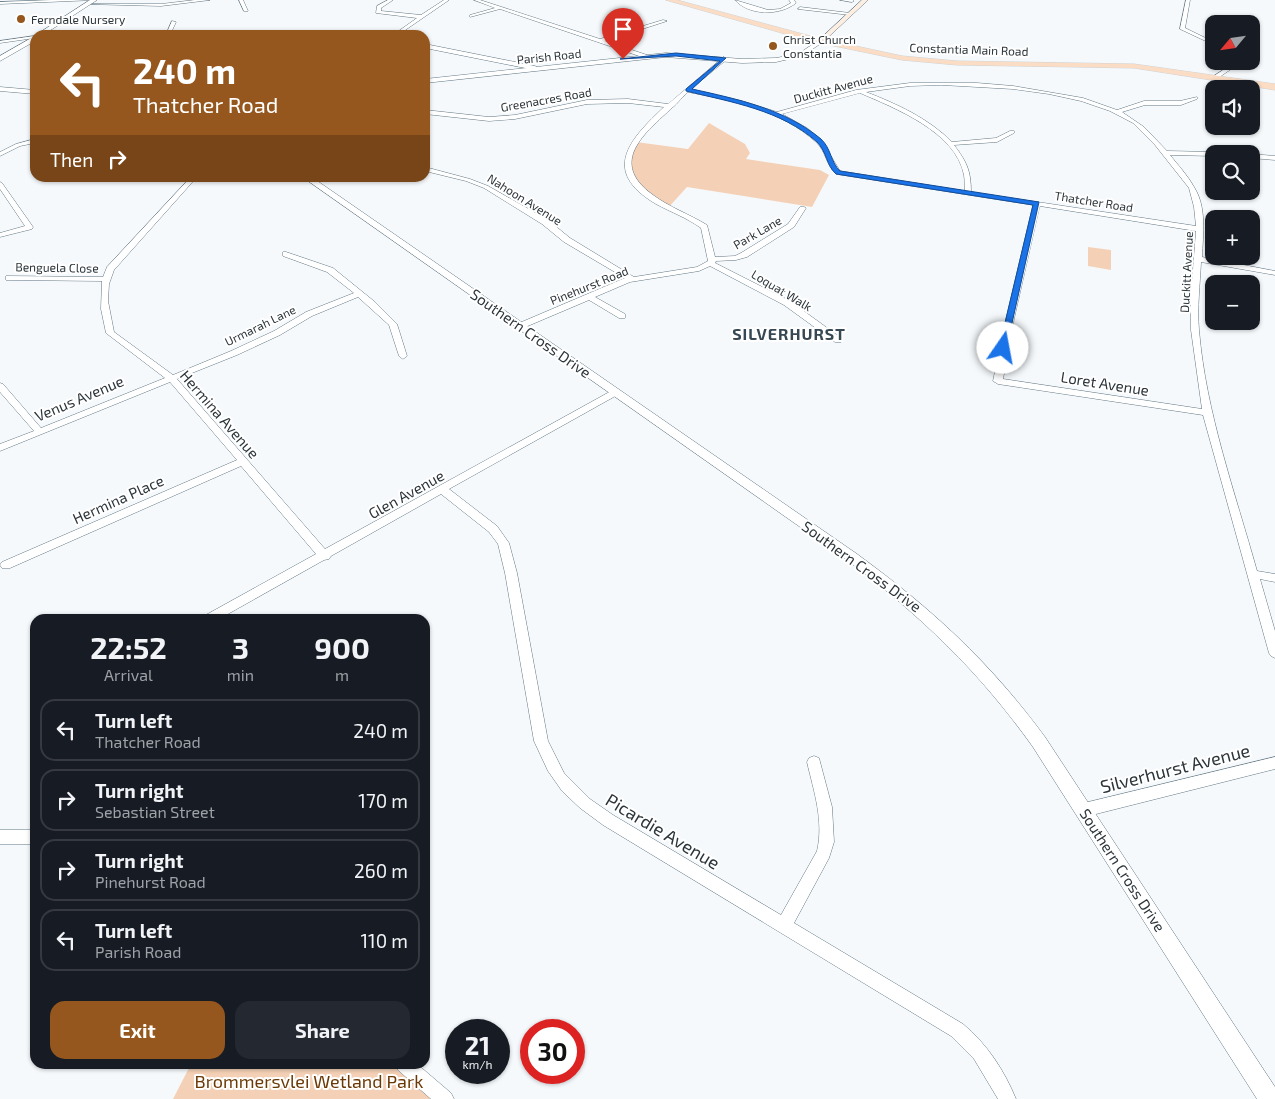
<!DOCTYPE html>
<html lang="en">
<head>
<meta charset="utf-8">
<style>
  body { margin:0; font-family:"Exo 2",sans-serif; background:#242831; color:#f1f3f6; height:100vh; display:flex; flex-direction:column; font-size:19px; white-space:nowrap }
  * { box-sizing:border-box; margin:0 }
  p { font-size:16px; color:#9ea1a6 }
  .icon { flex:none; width:28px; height:28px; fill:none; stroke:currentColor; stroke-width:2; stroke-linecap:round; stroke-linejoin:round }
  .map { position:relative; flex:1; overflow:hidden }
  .side { position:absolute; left:30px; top:614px; width:400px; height:455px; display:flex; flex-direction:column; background:#171b24; border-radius:15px; box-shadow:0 1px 4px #0004 }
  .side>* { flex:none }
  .hud { position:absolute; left:30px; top:30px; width:400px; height:152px; border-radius:15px; box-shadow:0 1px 4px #0004; background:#95571d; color:#fff; overflow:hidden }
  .needle { width:32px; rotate:241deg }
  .fabs { position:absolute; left:1205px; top:15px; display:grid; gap:10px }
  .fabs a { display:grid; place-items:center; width:55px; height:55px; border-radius:10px; background:#171b24; box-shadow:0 1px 4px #0004; font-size:25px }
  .speed { position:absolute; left:445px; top:1019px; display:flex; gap:10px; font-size:25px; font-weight:700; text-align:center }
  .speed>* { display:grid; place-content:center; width:65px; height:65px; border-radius:50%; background:#171b24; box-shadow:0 1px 4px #0004; line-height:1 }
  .speed small { font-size:12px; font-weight:400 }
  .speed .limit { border:8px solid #d22; background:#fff; color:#111 }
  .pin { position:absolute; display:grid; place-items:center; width:42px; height:42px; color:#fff; margin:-51px -21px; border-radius:50% 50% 50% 0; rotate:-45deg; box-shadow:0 0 5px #0007 }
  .pin .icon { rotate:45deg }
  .me { position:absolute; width:55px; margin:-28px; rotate:12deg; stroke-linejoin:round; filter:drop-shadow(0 0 4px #0008) }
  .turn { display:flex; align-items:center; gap:18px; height:105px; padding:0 20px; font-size:22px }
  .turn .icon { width:65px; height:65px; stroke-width:2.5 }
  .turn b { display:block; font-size:35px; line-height:42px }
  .then { display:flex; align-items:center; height:48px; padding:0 20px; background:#0003; gap:10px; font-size:19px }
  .eta { display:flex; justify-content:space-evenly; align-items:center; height:85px; text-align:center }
  .eta b { font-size:30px; font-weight:700; line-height:35px }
  .button { display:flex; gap:10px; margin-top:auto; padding:10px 20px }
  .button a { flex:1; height:58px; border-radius:15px; background:#95571d; color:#fff; font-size:20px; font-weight:700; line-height:58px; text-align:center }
  .button a+a { background:#242831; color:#f1f3f6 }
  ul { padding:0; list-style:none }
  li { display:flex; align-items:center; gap:15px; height:62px; margin:0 10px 8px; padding:0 10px; border:2px solid #363941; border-radius:15px }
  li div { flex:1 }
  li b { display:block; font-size:19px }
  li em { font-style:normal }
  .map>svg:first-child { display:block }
  .green { fill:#f4d1b6 }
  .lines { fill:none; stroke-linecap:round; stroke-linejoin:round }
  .minor-casing { stroke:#637783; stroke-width:1 }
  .tertiary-casing { stroke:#637783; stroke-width:1 }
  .secondary-casing { stroke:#637783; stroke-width:1 }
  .primary-casing { stroke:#d1d3d4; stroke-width:1 }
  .minor { fill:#fff; fill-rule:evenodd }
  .tertiary { fill:#fff; fill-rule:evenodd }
  .secondary { fill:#fdeee2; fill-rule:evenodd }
  .primary { fill:#fbdcc4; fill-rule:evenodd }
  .route { fill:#1a73e8; stroke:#114b97 }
  .poi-dot { fill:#95571d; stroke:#fff; stroke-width:2 }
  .labels { text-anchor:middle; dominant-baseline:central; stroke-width:4; stroke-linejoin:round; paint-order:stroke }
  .far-poi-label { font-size:12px; fill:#2c353a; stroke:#fff; text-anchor:start }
  .far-street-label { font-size:12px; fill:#2c353a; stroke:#fff }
  .street-label { font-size:15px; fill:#2c353a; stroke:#fff }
  .far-district-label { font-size:16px; font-weight:bold; letter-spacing:1px; fill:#364853; stroke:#fff }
  .near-street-label { font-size:18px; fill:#2c353a; stroke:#fff }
  .near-park-label { font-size:18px; fill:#6b3905; stroke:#fff }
</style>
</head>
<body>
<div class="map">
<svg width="1275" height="1099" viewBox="0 0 1275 1099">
  <rect width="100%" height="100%" fill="#f5f9fc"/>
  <g class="green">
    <path d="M709,123L745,144L750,153L746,159L820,170L829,175L812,207L687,187L668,208C642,187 622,179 636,142L688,149Z"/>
    <polygon points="1088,247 1111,250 1111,270 1088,266"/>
    <polygon points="191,1064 404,1064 445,1099 173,1099"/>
  </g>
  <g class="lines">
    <g class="minor-casing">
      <g id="minor">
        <polygon points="52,0 95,0 0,4 0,2"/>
        <polygon points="195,0 210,0 161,6 84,4 161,4"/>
        <polygon points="239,0 243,0 248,11 244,11"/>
        <polygon points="388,0 393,0 381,8 381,11 421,15 444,0 449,0 398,35 393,35 417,18 376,13 377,6"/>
        <polygon points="474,0 480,0 600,39 663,20 667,21 605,41 647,55 645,58 500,9 470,17 470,15 495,8"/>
        <path d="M735,0L768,10L780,9L791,3L789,0H794L796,3C780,16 749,16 735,0Z"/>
        <polygon points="840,0 853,0 854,1 852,2"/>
        <polygon points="1186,0 1190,0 1185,28 1214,42 1214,45 1180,29"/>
        <polygon points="800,7 850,13 852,14 850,15 798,9"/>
        <polygon points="172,21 176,22 170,35 166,35"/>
        <polygon points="35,36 35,38 0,43 0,41"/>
        <polygon points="425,44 535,66 538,68 535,70 425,48"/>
        <path d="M724,57L726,60L691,89L742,101L777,112L856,90L910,83H977L1013,86L1083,98L1117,110L1144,101H1180L1197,97V99L1181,105H1145L1122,112L1144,127L1167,151L1214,152L1217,154H1214V156L1170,155C1178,165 1188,176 1194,187C1207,207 1203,235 1202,257L1275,271V275L1201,262C1200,284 1197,308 1199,330C1206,413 1235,492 1257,571L1275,574V582L1260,579L1275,631V658L1271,656L1269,653L1203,415L998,384L993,381L1006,319L1033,205L836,174C826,165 826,151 816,142C781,110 733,101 688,92C683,96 677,104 673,107C645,133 607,162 653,195C669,207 689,214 707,225L715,257L735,256L741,253L788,224L800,207H804L806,208L794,227L747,257L736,260L716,261L715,263L790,301L841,338V342H835L784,305L710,266L699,271L630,282L595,297L625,314V318H619L589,300L523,328H517V324L625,278L564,242L542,224L484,188L466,181L425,171V167L470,179L488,186L548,220L570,238L634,277L697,267L708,261L701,228C687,218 671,212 656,204C600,171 630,139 664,107L628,103L587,104L515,119L489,121L425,114V110L489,117L515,115L587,100L628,99L668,104ZM942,85L1013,89L1049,94L1081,101L1110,111L1133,123L1155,145L1189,188L1194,207L1196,226L971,192C971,171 967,162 954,145L997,142L1014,133V131H1010L996,138L952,142C928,118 897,104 866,92L910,86ZM860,93C895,108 956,132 964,175C965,180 964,186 965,191L840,171L821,140L807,128L782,114ZM1040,206L1196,231L1191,295V330L1202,409L1003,379L1014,319Z"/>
        <polygon points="1237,61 1243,61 1218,78 1214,78 1214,76"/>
        <polygon points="35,139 35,143 20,146 0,156 0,152 16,144"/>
        <polygon points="1251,154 1275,156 1275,160 1251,158"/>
        <path d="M190,178H196L114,270L109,284L108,301L114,332L173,375L231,351L274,331L306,312L354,293L327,272L283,256V252H286L333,268L375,302L397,324L407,356L403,359L399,356L389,325L358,297L312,316L280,335L237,355L177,379L325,549L613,390H619V394L449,489L497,526L509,543L517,573L548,741L564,773L590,799L613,815L781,915L817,851C824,821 814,792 807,762L809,758L814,756L819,758L832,807L834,842L829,858L794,923L963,1024C987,1044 1004,1070 1016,1099H998L974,1059L951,1036L603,825L580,808L562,791L548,771L534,741L505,573L498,544L489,532L441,494L331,556L329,559L324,560L219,619H202L204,616L316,554L241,466L10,568H2L0,565L2,562L237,460L170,382L0,451V444L34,431L0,392V383L3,384L41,428L165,378L106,333L101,309L102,281L9,280H6V276L103,277L107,267Z"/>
        <polygon points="0,182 2,183 33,227 32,229 0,237 0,233 25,226 0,189"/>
        <polygon points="1275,757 1275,769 1084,817 1079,815 1077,810 1079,805 1084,803"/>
        <rect x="0" y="830" width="35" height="14"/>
        <polygon points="395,1064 417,1064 451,1093 454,1099 431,1099 398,1070"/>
      </g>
    </g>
    <g class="tertiary-casing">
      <g id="tertiary">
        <polygon points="90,0 97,0 43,35 36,35"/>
        <polygon points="35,36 35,41 0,61 0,56"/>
        <polygon points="821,39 823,42 802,56 776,62 742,63 666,57 425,83 425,79 666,53 742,59 776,58 798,54"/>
        <polygon points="0,87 35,90 35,94 0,91"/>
        <path d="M304,178H313L857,554C932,609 989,661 1045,737L1275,1087V1099H1257L1033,747C978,670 922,617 847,560Z"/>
      </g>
    </g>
    <g class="secondary-casing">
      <polygon id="secondary" points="862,0 868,0 823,42 819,42 819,40"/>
    </g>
    <g class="primary-casing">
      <polygon id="primary" points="666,0 677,0 814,37 902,56 957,61 1134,64 1275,84 1275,90 1134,68 957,65 902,60 810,41"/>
    </g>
    <use href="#minor" class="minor"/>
    <use href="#tertiary" class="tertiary"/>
    <use href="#secondary" class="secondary"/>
    <use href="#primary" class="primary"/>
  </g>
  <path class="route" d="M676,53L726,58L692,89C737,99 785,109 821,139C831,148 831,163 840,171L1039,202L1006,350L999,348L1033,205L836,174C826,165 827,152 817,142C781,110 731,102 686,91V89L720,61L676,56L620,59Z"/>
  <g class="poi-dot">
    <circle cx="21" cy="19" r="5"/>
    <circle cx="773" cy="46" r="5"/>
  </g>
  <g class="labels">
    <g class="far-poi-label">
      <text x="31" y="19">Ferndale Nursery</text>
      <text x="783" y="39">Christ Church<tspan x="783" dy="14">Constantia</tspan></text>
    </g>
    <g class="far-street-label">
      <text transform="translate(969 49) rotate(2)">Constantia Main Road</text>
      <text transform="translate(549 56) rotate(-6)">Parish Road</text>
      <text transform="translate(833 88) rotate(-15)">Duckitt Avenue</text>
      <text transform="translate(546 99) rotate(-10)">Greenacres Road</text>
      <text transform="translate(525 199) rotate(32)">Nahoon Avenue</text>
      <text transform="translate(1094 201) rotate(9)">Thatcher Road</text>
      <text transform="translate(757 232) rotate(-30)">Park Lane</text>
      <text transform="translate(57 267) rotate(1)">Benguela Close</text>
      <text transform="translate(1186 272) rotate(-87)">Duckitt Avenue</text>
      <text transform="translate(589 285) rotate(-22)">Pinehurst Road</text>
      <text transform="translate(782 290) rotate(31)">Loquat Walk</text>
      <text transform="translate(260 325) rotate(-26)">Urmarah Lane</text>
    </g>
    <g class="street-label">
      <text transform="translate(531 333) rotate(35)">Southern Cross Drive</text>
      <text transform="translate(1105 383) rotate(9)">Loret Avenue</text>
      <text transform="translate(79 398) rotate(-23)">Venus Avenue</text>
      <text transform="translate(220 414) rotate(49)">Hermina Avenue</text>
      <text transform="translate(406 494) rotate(-29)">Glen Avenue</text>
      <text transform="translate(118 499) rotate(-24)">Hermina Place</text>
      <text transform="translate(862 566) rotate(36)">Southern Cross Drive</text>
      <text transform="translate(1123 870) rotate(57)">Southern Cross Drive</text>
    </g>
    <g class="far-district-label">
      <text x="789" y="333">SILVERHURST</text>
    </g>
    <g class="near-street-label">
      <text transform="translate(1175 768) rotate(-14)">Silverhurst Avenue</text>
      <text transform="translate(663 831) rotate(31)">Picardie Avenue</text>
    </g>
    <g class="near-park-label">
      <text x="309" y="1081">Brommersvlei Wetland Park</text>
    </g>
  </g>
</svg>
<div class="fabs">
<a><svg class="needle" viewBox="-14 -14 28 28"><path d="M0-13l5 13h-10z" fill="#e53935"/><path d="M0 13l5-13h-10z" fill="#9ea1a6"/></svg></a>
<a><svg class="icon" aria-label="sound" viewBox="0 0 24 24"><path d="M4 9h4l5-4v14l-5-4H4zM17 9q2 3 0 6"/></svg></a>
<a><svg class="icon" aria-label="search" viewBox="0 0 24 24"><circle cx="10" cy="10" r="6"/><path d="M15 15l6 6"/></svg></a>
<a>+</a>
<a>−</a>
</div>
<div class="speed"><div>21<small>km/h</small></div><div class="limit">30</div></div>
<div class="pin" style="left:623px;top:59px;background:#d93025"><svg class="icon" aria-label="arrive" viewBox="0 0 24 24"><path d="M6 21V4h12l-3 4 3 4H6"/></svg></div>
<svg class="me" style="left:1003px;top:348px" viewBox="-20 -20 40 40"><circle r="19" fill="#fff"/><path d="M0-13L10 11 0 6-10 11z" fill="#1a73e8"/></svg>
<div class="hud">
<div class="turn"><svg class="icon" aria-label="left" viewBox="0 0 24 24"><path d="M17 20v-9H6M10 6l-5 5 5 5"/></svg><div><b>240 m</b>Thatcher Road</div></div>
<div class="then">Then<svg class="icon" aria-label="right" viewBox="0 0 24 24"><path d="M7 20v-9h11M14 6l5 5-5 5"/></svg></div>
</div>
<section class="side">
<div class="eta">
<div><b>22:52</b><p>Arrival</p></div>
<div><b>3</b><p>min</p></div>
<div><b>900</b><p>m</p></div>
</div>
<ul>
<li><svg class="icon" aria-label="left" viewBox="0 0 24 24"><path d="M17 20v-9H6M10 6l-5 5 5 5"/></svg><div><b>Turn left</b><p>Thatcher Road</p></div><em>240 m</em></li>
<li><svg class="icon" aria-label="right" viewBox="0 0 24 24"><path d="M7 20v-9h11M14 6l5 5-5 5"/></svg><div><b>Turn right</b><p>Sebastian Street</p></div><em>170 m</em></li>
<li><svg class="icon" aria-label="right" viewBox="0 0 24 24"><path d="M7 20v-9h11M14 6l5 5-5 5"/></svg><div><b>Turn right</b><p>Pinehurst Road</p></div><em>260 m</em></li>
<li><svg class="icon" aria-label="left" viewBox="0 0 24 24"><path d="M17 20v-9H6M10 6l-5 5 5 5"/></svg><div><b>Turn left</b><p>Parish Road</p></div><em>110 m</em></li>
</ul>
<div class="button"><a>Exit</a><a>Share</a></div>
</section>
</div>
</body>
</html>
